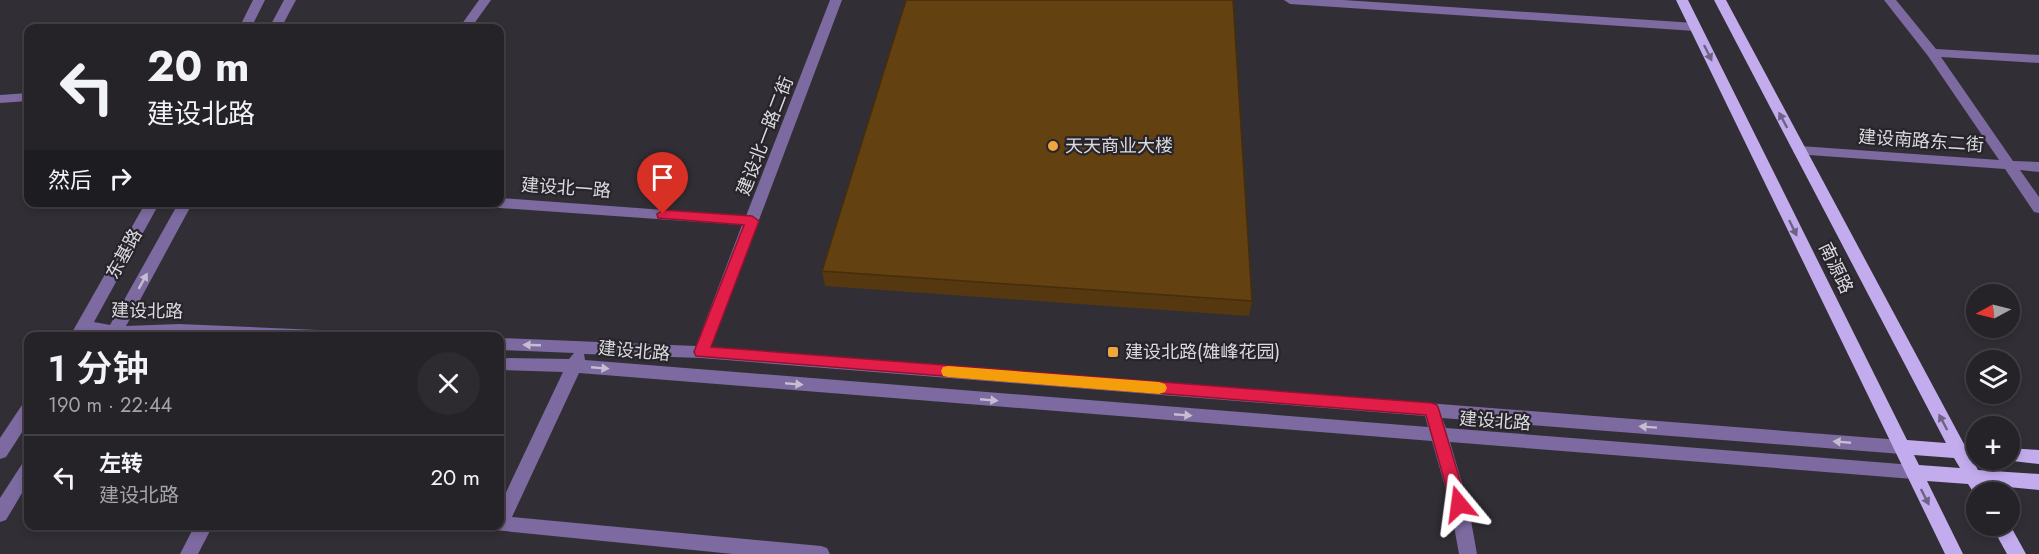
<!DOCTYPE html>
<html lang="zh">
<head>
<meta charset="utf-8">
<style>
  body { margin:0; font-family:Jost,"Noto Sans SC",sans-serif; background:#2d2b30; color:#f1f3f6; height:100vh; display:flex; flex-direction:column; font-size:22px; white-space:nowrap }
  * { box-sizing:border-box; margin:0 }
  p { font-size:20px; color:#a3a4a8 }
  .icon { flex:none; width:33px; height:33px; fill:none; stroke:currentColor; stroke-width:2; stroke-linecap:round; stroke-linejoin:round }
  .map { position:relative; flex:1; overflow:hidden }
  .sheet { position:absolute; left:24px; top:332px; width:480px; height:198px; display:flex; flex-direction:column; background:#252328; border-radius:12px; box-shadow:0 3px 9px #0003,0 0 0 2px #424045 }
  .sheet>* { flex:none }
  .top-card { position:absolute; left:24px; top:24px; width:480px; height:183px; border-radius:12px; box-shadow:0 3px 9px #0003,0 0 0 2px #424045; background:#252328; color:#f1f3f6; overflow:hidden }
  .needle { width:39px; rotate:263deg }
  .buttons { position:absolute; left:1966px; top:284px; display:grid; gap:12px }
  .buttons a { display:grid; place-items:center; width:54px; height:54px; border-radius:50%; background:#252328; box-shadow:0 3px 9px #0003,0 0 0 2px #424045; font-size:30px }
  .pin { position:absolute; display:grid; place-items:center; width:51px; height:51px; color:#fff; margin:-62px -26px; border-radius:50% 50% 50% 0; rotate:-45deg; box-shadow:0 0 6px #0007 }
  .pin .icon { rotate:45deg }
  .me { position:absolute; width:66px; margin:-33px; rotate:344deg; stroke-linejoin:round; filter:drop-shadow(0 0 4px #0008) }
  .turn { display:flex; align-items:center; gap:21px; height:126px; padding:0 24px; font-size:27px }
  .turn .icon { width:78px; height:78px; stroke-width:2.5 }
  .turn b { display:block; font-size:42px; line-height:51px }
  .then { display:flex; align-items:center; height:57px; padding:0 24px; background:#0003; gap:12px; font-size:22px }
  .round { display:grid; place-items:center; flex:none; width:63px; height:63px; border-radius:32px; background:#2d2b30 }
  .headline { display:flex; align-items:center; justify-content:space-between; height:102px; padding:0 24px }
  h1 { font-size:36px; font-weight:600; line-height:45px }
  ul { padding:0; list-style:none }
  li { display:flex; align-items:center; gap:18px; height:84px; padding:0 24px; border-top:2px solid #424045 }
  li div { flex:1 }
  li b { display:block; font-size:22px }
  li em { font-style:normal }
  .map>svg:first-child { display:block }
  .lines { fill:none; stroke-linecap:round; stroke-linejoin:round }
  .minor { fill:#7d6aa0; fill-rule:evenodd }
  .major { fill:#c3acee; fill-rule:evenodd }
  .wall { fill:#55380f }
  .building { fill:#634111; stroke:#452e0c; stroke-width:1.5 }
  .oneway { fill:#6d6283 }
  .oneway2 { fill:#c4bece }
  .route { fill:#e11d48; stroke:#92132f; stroke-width:1.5 }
  .slow { fill:#f59e0b }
  .poi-dot { fill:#f0a63f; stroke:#27252b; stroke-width:2 }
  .labels { text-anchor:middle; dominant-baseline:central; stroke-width:4.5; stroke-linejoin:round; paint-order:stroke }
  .street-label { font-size:18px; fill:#dbdade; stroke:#27252b }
  .poi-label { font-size:18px; fill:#dbdade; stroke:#27252b; text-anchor:start }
</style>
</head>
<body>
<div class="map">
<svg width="2039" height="554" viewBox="0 0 2039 554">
  <rect width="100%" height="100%" fill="#312f35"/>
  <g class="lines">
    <g class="minor">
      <polygon points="253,0 265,0 251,28 239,28"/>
      <polygon points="284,0 296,0 281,28 269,28"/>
      <polygon points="479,0 491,0 471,28 459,28"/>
      <path d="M830,0H842L711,347L1901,440L1907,442L1910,447L1907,452L1901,454L1442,418L1446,428L1913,465L1919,467L1922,472L1919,477L1913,479L1450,442L1468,504L1477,554H1459L1450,504L1432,441L579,373L512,517L821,546L827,548L830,554H733L494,530L491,525H500V505L563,372L500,370V358L569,359L574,353L500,350V338L696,346L742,225L485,207L478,202H500V198L746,216ZM584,354L701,358L1425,416L1428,427L585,360Z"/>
      <polygon points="1284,0 1343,0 1695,23 1701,27 1695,31 1290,4"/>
      <polygon points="1884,0 1896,0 1936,49 2039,55 2039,63 1941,57 2013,161 2039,162 2039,172 2020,170 2039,197 2039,213 2034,212 2005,169 1795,154 1793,151 1795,148 1800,146 1999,160 1928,56"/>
      <polygon points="28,93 28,101 0,103 0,95"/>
      <polygon points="146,202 160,202 94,322 110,325 179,202 193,202 126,326 179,324 318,330 324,332 326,336 104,336 88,333 86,336 70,336"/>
      <polygon points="28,403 28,423 6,457 0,459 0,438 22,405"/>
      <polygon points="28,462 28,483 6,520 0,522 0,498 22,464"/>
      <polygon points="195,525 213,525 198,554 180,554"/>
    </g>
    <g class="major">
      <path d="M1676,0H1688L1907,440L1946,443L1714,0H1726L1964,444L1977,445L1978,459H1972L1978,470L2039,474V490L1987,485L1990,492H1977V498L1968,484L1927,481L1963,554H1945ZM1914,455L1954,458L1960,468L1919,465Z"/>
      <polygon points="2010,448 2039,450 2039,464 2004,460 2010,459"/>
      <polygon points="1991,525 2010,525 2026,554 2007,554"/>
    </g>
  </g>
  <polygon class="wall" points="822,271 1252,301 1249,316 825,286"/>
  <polygon class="building" points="906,0 1233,0 1252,301 822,271"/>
  <defs><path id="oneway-solid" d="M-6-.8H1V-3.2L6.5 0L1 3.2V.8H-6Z" transform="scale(1.5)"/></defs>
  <g class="oneway">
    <use href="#oneway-solid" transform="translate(1708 53) rotate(64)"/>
    <use href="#oneway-solid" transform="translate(1783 120) rotate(-118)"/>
    <use href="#oneway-solid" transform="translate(1793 228) rotate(64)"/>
    <use href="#oneway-solid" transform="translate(1943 422) rotate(-118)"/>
    <use href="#oneway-solid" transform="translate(1925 497) rotate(63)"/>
  </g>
  <g class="oneway2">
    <use href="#oneway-solid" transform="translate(143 281) rotate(-61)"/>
    <use href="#oneway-solid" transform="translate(532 345) rotate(-178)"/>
    <use href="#oneway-solid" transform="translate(600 368) rotate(5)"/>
    <use href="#oneway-solid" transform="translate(794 384) rotate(5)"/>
    <use href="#oneway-solid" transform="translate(989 400) rotate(5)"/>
    <use href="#oneway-solid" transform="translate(1183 415) rotate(5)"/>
    <use href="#oneway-solid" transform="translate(1648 427) rotate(-176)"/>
    <use href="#oneway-solid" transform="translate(1842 442) rotate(-175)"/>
  </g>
  <polygon class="route" points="663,210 752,216 759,221 711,347 1432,403 1437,405 1439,410 1467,504 1465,509 1459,511 1453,509 1451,504 1426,415 696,356 694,352 744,225 658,218 657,214"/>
  <polygon class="slow" points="948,366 1159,382 1165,384 1167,388 1165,392 1159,394 948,377 943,376 941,371 943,367"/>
  <g class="poi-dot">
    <circle cx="1053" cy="146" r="6"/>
    <rect x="1107" y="346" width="12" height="12" rx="3"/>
  </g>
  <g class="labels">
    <g class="street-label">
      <text transform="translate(765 136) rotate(-69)">建设北一路二街</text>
      <text transform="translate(1921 141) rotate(4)">建设南路东二街</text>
      <text transform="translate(566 188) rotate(4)">建设北一路</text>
      <text transform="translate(124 254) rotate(-61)">东基路</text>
      <text transform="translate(1836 268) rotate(64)">南源路</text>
      <text transform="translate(147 311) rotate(1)">建设北路</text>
      <text transform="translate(634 351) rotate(5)">建设北路</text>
      <text transform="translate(1495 421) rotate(4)">建设北路</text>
    </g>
    <g class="poi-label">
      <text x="1065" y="146">天天商业大楼</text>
      <text x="1125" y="352">建设北路(雄峰花园)</text>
    </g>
  </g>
</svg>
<div class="buttons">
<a><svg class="needle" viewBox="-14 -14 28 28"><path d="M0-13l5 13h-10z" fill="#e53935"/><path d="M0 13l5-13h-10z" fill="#a3a4a8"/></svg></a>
<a><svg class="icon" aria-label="layers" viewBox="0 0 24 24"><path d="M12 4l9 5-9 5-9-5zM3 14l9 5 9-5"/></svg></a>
<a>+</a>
<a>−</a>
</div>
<div class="pin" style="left:663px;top:214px;background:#d93025"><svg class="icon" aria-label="arrive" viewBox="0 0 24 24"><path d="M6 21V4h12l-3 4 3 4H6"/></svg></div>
<svg class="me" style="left:1459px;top:504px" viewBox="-20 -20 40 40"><path d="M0-17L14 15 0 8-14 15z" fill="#e11d48" stroke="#fff" stroke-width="4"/></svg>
<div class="top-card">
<div class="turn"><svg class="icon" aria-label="left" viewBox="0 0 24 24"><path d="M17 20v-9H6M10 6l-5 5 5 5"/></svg><div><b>20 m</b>建设北路</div></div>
<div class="then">然后<svg class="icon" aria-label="right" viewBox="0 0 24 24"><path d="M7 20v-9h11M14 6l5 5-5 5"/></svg></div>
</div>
<section class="sheet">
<div class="headline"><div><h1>1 分钟</h1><p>190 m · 22:44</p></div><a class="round"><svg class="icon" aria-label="close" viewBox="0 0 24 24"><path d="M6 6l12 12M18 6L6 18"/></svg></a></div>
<ul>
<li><svg class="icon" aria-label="left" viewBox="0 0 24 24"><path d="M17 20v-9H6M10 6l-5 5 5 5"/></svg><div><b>左转</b><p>建设北路</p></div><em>20 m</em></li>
</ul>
</section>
</div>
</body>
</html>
